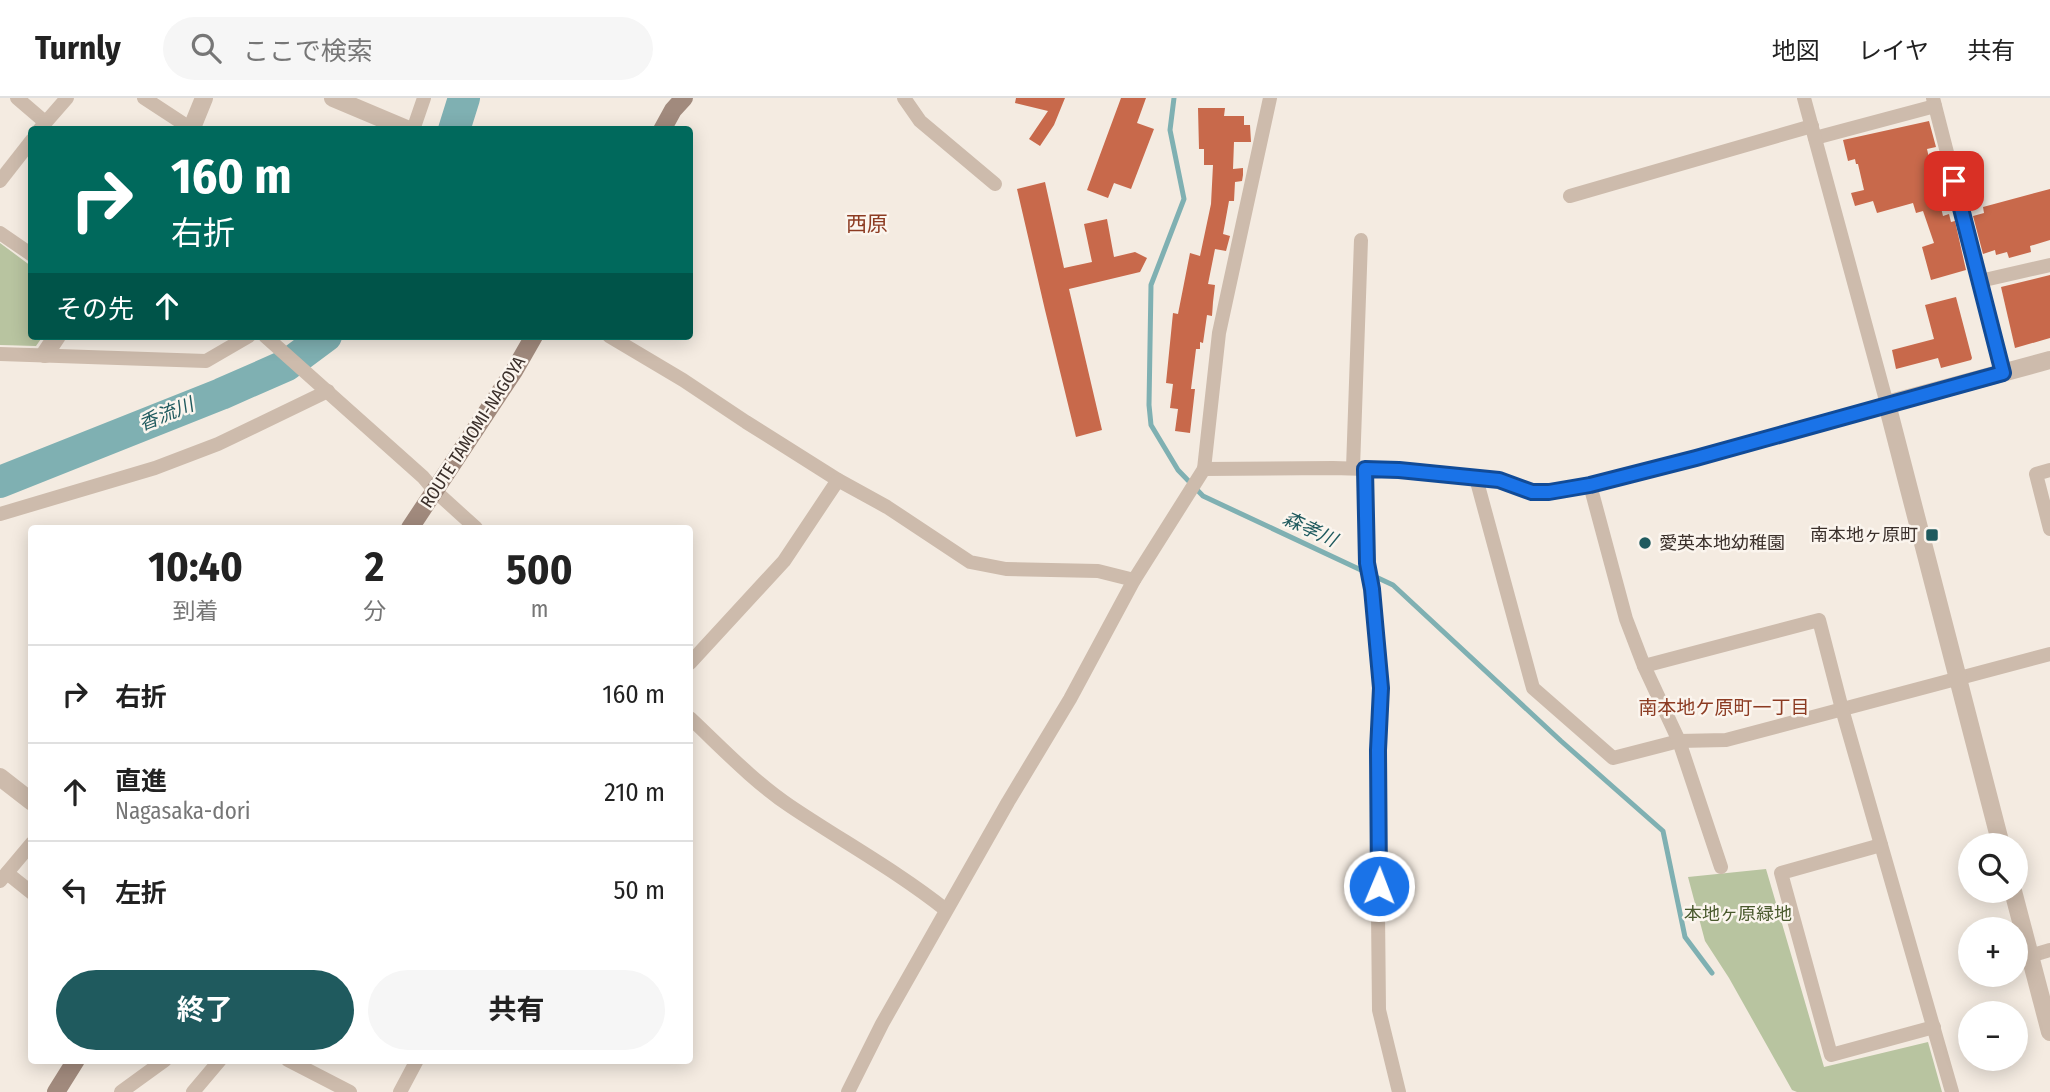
<!DOCTYPE html>
<html lang="ja">
<head>
<meta charset="utf-8">
<style>
  body { margin:0; font-family:"Fira Sans Condensed","Noto Sans JP",sans-serif; background:#f6f6f6; color:#222; height:100vh; display:flex; flex-direction:column; font-size:26px; white-space:nowrap }
  * { box-sizing:border-box; margin:0 }
  p { font-size:23px; color:#767676 }
  .icon { flex:none; width:38px; height:38px; fill:none; stroke:currentColor; stroke-width:2; stroke-linecap:round; stroke-linejoin:round }
  .map { position:relative; flex:1; overflow:hidden }
  .sheet { position:absolute; left:28px; top:427px; width:665px; height:539px; display:flex; flex-direction:column; background:#fff; border-radius:7px; box-shadow:0 4px 18px #0003 }
  .sheet>* { flex:none }
  .hud { position:absolute; left:28px; top:28px; width:665px; height:214px; border-radius:7px; box-shadow:0 4px 18px #0003; background:#00695c; color:#fff; overflow:hidden }
  .fabs { position:absolute; left:1958px; top:735px; display:grid; gap:14px }
  .fabs a { display:grid; place-items:center; width:70px; height:70px; border-radius:50%; background:#fff; box-shadow:0 4px 18px #0003; font-size:35px }
  .pin { position:absolute; display:grid; place-items:center; width:60px; height:60px; color:#fff; margin:-30px; border-radius:14px; box-shadow:0 4px 10px #0006 }
  .me { position:absolute; width:77px; margin:-38px; rotate:1deg; stroke-linejoin:round; filter:drop-shadow(0 0 5px #0008) }
  .turn { display:flex; align-items:center; gap:24px; height:147px; padding:0 28px; font-size:32px }
  .turn .icon { width:91px; height:91px; stroke-width:2.5 }
  .turn b { display:block; font-size:49px; line-height:60px }
  .then { display:flex; align-items:center; height:66px; padding:0 28px; background:#0003; gap:14px; font-size:26px }
  .eta { display:flex; justify-content:space-evenly; align-items:center; height:119px; text-align:center }
  .eta b { font-size:42px; font-weight:700; line-height:49px }
  .action { display:flex; gap:14px; margin-top:auto; padding:14px 28px }
  .action a { flex:1; height:80px; border-radius:42px; background:#1f5a5e; color:#fff; font-size:28px; font-weight:700; line-height:80px; text-align:center }
  .action a+a { background:#f6f6f6; color:#222 }
  ul { padding:0; list-style:none }
  li { display:flex; align-items:center; gap:21px; height:98px; padding:0 28px; border-top:2px solid #e0e0e0 }
  li div { flex:1 }
  li b { display:block; font-size:26px }
  li em { font-style:normal }
  header { display:flex; align-items:center; gap:42px; box-sizing:border-box; height:98px; padding:0 35px; background:#fff; border-bottom:2px solid #e0e0e0 }
  header strong { font-size:33px }
  nav { display:flex; gap:38px; margin-inline-start:auto; font-size:24px }
  .search { width:490px; height:63px; background:#f6f6f6; display:flex; align-items:center; gap:18px; box-sizing:border-box; padding:0 24px; border-radius:38px; color:#767676; font-size:26px }
  .map>svg:first-child { display:block }
  .green { fill:#b8c4a0 }
  .lines { fill:none; stroke-linecap:round; stroke-linejoin:round }
  .stream { stroke:#7fb0b2; stroke-width:5 }
  .river { stroke:#7fb0b2; stroke-width:32 }
  .building { fill:#c8694b }
  .minor { stroke:#cdbbac; stroke-width:14 }
  .tertiary { stroke:#cdbbac; stroke-width:18 }
  .secondary { stroke:#a18a7d; stroke-width:18 }
  .route-casing { stroke:#114b97; stroke-width:18 }
  .route { stroke:#1a73e8; stroke-width:12 }
  .poi-dot { fill:#1f5a5e; stroke:#fbf5ee; stroke-width:2.5 }
  .labels { text-anchor:middle; dominant-baseline:central; stroke-width:5; stroke-linejoin:round; paint-order:stroke }
  .street-label { font-size:18px; fill:#3b302b; stroke:#fbf5ee }
  .poi-label { font-size:18px; fill:#3b302b; stroke:#fbf5ee; text-anchor:end }
  .park-label { font-size:18px; fill:#4a5a2e; stroke:#fbf5ee }
  .water-label { font-size:19px; font-style:italic; fill:#1f5a5e; stroke:#fbf5ee }
  .neighbourhood-label { font-size:19px; fill:#8c3b22; stroke:#fbf5ee }
  .quarter-label { font-size:21px; fill:#8c3b22; stroke:#fbf5ee }
</style>
</head>
<body>
<header>
<strong>Turnly</strong>
<div class="search"><svg class="icon" aria-label="search" viewBox="0 0 24 24"><circle cx="10" cy="10" r="6"/><path d="M15 15l6 6"/></svg>ここで検索</div>
<nav><a>地図</a><a>レイヤ</a><a>共有</a></nav>
</header>
<div class="map">
<svg width="2050" height="994" viewBox="0 0 2050 994">
  <rect width="100%" height="100%" fill="#f4ebe1"/>
  <g class="green">
    <polygon points="0,145 31,168 32,238 43,238 36,248 0,247"/>
    <polygon points="1766,771 1824,969 1928,944 1942,994 1797,994 1792,992 1729,880 1705,843 1688,779"/>
  </g>
  <g class="lines">
    <polyline class="stream" points="1174,0 1170,32 1184,101 1151,187 1149,307 1151,327 1178,372 1203,398 1393,487 1561,643 1663,733 1685,839 1712,875"/>
    <g class="river">
      <polyline points="454,32 464,0"/>
      <polyline points="0,384 221,296 287,267 326,238"/>
    </g>
  </g>
  <g class="building">
    <polygon points="1016,0 1065,0 1054,27 1040,48 1029,41 1048,13 1015,5"/>
    <polygon points="1121,0 1146,0 1137,25 1154,31 1131,91 1114,85 1108,100 1087,92"/>
    <polygon points="1198,10 1225,10 1224,18 1244,18 1244,27 1250,27 1251,44 1234,44 1233,71 1243,70 1243,77 1242,83 1235,84 1234,103 1229,103 1223,136 1230,138 1226,153 1215,151 1208,186 1215,187 1213,204 1212,218 1207,217 1203,245 1200,244 1200,251 1196,251 1191,291 1195,291 1190,335 1175,333 1178,311 1170,310 1173,286 1166,285 1173,215 1178,216 1190,155 1200,158 1211,106 1213,67 1204,67 1204,51 1199,51"/>
    <polygon points="1929,23 1936,49 1927,51 1932,73 1943,118 1949,116 1951,124 1955,123 1966,172 1931,182 1922,149 1934,145 1923,113 1916,115 1913,105 1877,115 1873,103 1855,108 1851,95 1864,92 1858,66 1856,66 1855,61 1848,63 1843,42"/>
    <polygon points="1045,84 1064,170 1092,164 1084,126 1107,121 1114,159 1135,154 1147,160 1140,174 1069,191 1102,332 1076,339 1045,212 1017,91"/>
    <polygon points="2050,91 2050,142 2030,148 2031,154 2009,160 2007,154 1996,157 1995,152 1983,156 1973,118 1984,115 1983,109"/>
    <polygon points="2050,177 2050,240 2015,250 2001,189"/>
    <polygon points="1956,199 1972,260 1971,262 1941,270 1938,260 1896,271 1892,252 1934,241 1925,207"/>
  </g>
  <g class="lines">
    <g class="minor">
      <polyline points="17,0 45,24"/>
      <polyline points="144,0 193,32"/>
      <polyline points="904,0 920,23 995,86"/>
      <polyline points="1933,0 1980,183"/>
      <polyline points="39,32 67,0"/>
      <polyline points="413,32 424,0"/>
      <polyline points="1815,40 1935,8"/>
      <polyline points="0,83 32,42"/>
      <polyline points="1570,98 1812,28"/>
      <polyline points="0,135 32,157"/>
      <polyline points="265,238 423,379 434,392 476,430"/>
      <polyline points="609,238 683,282 746,324 838,382 887,409 970,464 1006,471 1098,473 1134,482"/>
      <polyline points="0,256 206,263 249,238"/>
      <polyline points="2003,275 1980,183 2050,167"/>
      <polyline points="1353,370 1361,142"/>
      <polyline points="1204,371 1219,235 1270,0"/>
      <polyline points="1365,371 1364,404 1367,465 1372,491 1381,590 1378,652 1380,761 1378,814 1379,912 1399,994"/>
      <polyline points="2050,372 2036,376 2050,431"/>
      <polyline points="1476,380 1533,590 1613,660 1679,643 1726,642 2050,556"/>
      <polyline points="1590,387 1626,521 1644,568 1679,643 1721,769"/>
      <polyline points="0,416 155,370 218,346 328,293"/>
      <polyline points="690,565 784,463 838,382"/>
      <polyline points="1644,568 1819,522 1842,611 1952,994"/>
      <path d="M690,620C722,650 753,683 790,708C842,743 897,773 946,812"/>
      <polyline points="1881,747 1781,775 1831,957 1934,929"/>
      <polyline points="7,775 32,795"/>
      <polyline points="0,783 32,745"/>
      <polyline points="2030,858 2050,852"/>
      <polyline points="288,962 350,994"/>
      <polyline points="121,994 165,962"/>
      <polyline points="193,994 220,962"/>
      <polyline points="400,994 417,962"/>
      <polyline points="848,994 882,926 1008,704 1070,601 1134,482 1204,371 1333,370 1399,372 1499,382 1532,394 1549,394 1590,387 1696,360 1887,306 1804,0"/>
    </g>
    <g class="tertiary">
      <polyline points="333,0 409,32"/>
      <polyline points="191,32 204,0"/>
      <polyline points="45,256 57,238"/>
      <polyline points="0,679 32,704"/>
      <polyline points="2001,747 1887,306 2050,262"/>
      <polyline points="2013,793 2050,934"/>
    </g>
    <g class="secondary">
      <polyline points="662,32 673,12 684,0"/>
      <polyline points="410,430 514,273 534,238"/>
      <polyline points="56,994 76,962"/>
    </g>
  </g>
  <g class="lines">
    <g class="route-casing">
      <polyline id="route" points="1379,788 1378,652 1381,590 1372,491 1367,465 1365,371 1399,372 1499,382 1532,394 1549,394 1590,387 1696,360 2003,275 1954,83"/>
    </g>
    <use href="#route" class="route"/>
  </g>
  <g class="poi-dot">
    <rect x="1925" y="430" width="14" height="14" rx="3.5"/>
    <circle cx="1645" cy="445" r="7"/>
  </g>
  <g class="labels">
    <g class="street-label">
      <text transform="translate(473 334) rotate(-57)">ROUTE TAMOMI-NAGOYA</text>
    </g>
    <g class="poi-label">
      <text x="1918" y="437">南本地ヶ原町</text>
      <text x="1659" y="445" text-anchor="start">愛英本地幼稚園</text>
    </g>
    <g class="park-label">
      <text x="1738" y="816">本地ヶ原緑地</text>
    </g>
    <g class="water-label">
      <text transform="translate(166 316) rotate(-22)">香流川</text>
      <text transform="translate(1310 431) rotate(25)">森孝川</text>
    </g>
    <g class="neighbourhood-label">
      <text x="1724" y="609">南本地ケ原町一丁目</text>
    </g>
    <g class="quarter-label">
      <text x="867" y="126">西原</text>
    </g>
  </g>
</svg>
<div class="fabs">
<a><svg class="icon" aria-label="search" viewBox="0 0 24 24"><circle cx="10" cy="10" r="6"/><path d="M15 15l6 6"/></svg></a>
<a>+</a>
<a>−</a>
</div>
<div class="pin" style="left:1954px;top:83px;background:#d93025"><svg class="icon" aria-label="arrive" viewBox="0 0 24 24"><path d="M6 21V4h12l-3 4 3 4H6"/></svg></div>
<svg class="me" style="left:1379px;top:788px" viewBox="-20 -20 40 40"><circle r="17" fill="#1a73e8" stroke="#fff" stroke-width="3"/><path d="M0-11L8 9 0 5-8 9z" fill="#fff"/></svg>
<div class="hud">
<div class="turn"><svg class="icon" aria-label="right" viewBox="0 0 24 24"><path d="M7 20v-9h11M14 6l5 5-5 5"/></svg><div><b>160 m</b>右折</div></div>
<div class="then">その先<svg class="icon" aria-label="ahead" viewBox="0 0 24 24"><path d="M12 20V5M6 11l6-6 6 6"/></svg></div>
</div>
<section class="sheet">
<div class="eta">
<div><b>10:40</b><p>到着</p></div>
<div><b>2</b><p>分</p></div>
<div><b>500</b><p>m</p></div>
</div>
<ul>
<li><svg class="icon" aria-label="right" viewBox="0 0 24 24"><path d="M7 20v-9h11M14 6l5 5-5 5"/></svg><div><b>右折</b></div><em>160 m</em></li>
<li><svg class="icon" aria-label="ahead" viewBox="0 0 24 24"><path d="M12 20V5M6 11l6-6 6 6"/></svg><div><b>直進</b><p>Nagasaka-dori</p></div><em>210 m</em></li>
<li><svg class="icon" aria-label="left" viewBox="0 0 24 24"><path d="M17 20v-9H6M10 6l-5 5 5 5"/></svg><div><b>左折</b></div><em>50 m</em></li>
</ul>
<div class="action"><a>終了</a><a>共有</a></div>
</section>
</div>
</body>
</html>
